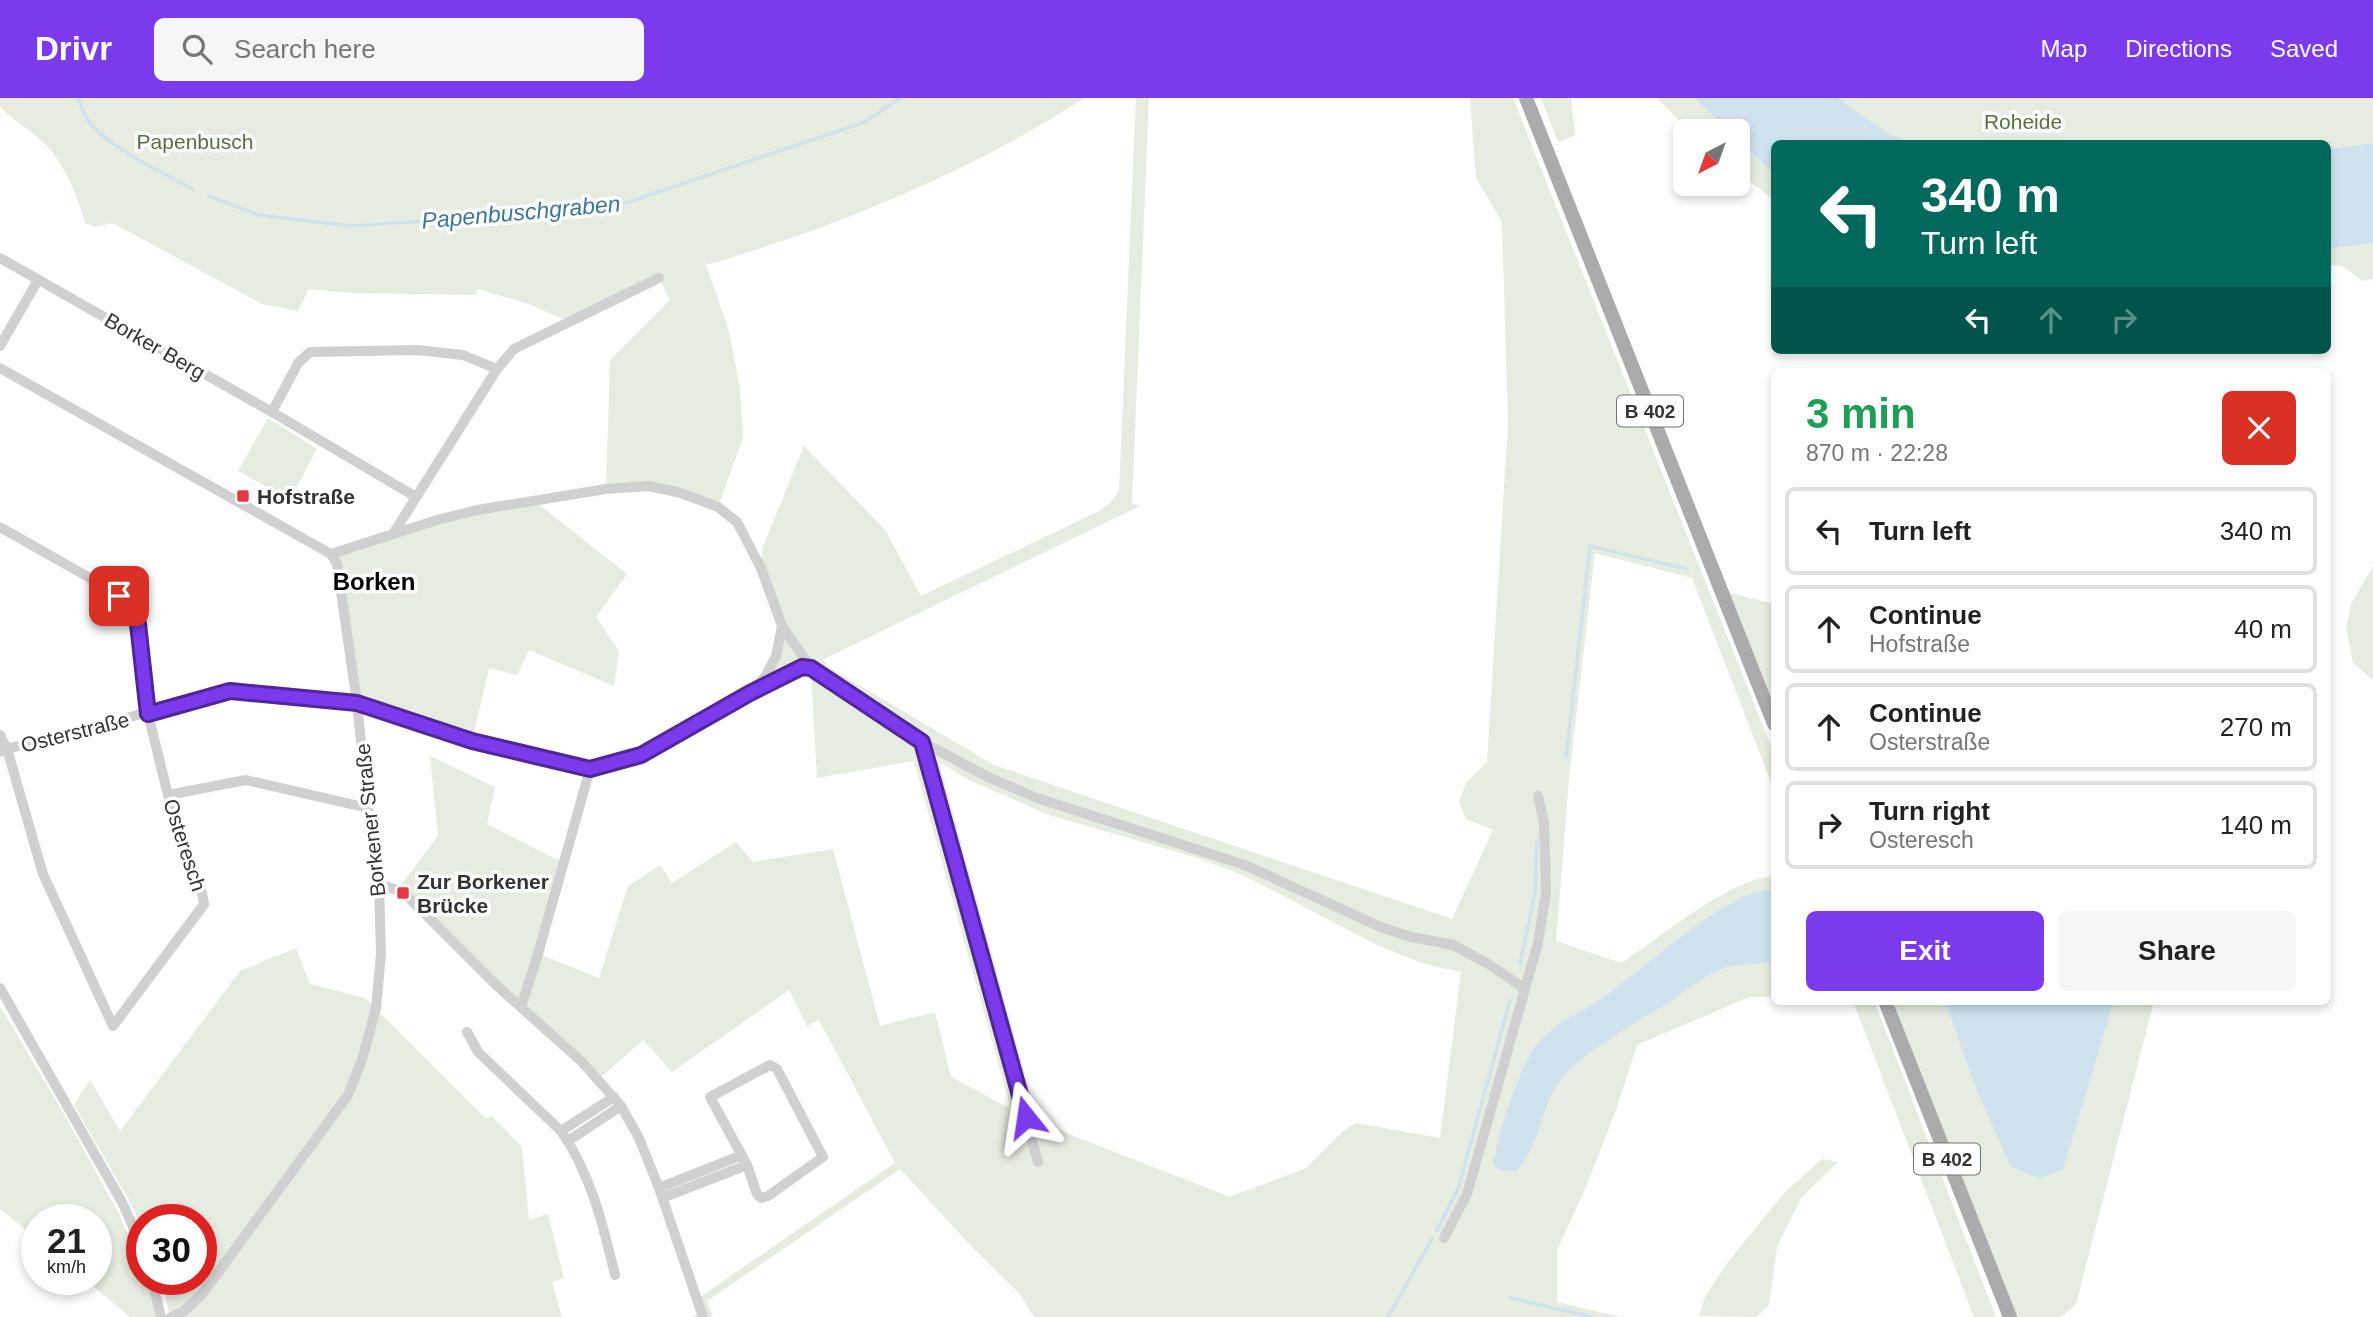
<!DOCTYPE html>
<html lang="en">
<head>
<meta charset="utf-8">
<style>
  body { margin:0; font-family:Arial,sans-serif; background:#f6f6f6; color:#222; height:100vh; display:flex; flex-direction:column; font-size:26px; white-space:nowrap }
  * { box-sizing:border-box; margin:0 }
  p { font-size:23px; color:#767676 }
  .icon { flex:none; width:38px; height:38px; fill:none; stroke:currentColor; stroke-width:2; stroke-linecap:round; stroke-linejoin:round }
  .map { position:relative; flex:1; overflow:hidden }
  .drawer { position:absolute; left:1771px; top:270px; width:560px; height:637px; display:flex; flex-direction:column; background:#fff; border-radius:10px; box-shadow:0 4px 10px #0003 }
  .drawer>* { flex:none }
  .guide { position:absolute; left:1771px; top:42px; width:560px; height:214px; border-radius:10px; box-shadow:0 4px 10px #0003; background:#00695c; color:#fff; overflow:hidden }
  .needle { width:46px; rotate:221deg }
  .controls { position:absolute; left:1673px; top:21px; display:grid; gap:14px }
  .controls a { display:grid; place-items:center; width:77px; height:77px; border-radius:10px; background:#fff; box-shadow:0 4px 10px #0003; font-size:35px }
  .speed { position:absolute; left:21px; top:1106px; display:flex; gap:14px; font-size:35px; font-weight:700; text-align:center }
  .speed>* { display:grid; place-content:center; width:91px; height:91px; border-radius:50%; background:#fff; box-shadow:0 4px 10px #0003; line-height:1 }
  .speed small { font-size:18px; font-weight:400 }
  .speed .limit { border:10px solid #d22; background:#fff; color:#111 }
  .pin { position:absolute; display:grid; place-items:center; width:60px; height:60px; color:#fff; margin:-30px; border-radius:14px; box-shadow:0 4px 10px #0006 }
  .me { position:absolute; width:77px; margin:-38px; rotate:345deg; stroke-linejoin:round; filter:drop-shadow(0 0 5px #0008) }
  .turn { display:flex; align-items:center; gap:24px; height:147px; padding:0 35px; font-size:32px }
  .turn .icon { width:91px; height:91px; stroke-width:2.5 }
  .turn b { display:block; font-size:49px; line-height:60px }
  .lanes { display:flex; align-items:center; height:66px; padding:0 35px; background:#0003; justify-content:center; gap:35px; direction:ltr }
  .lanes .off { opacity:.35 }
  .round { display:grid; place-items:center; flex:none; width:74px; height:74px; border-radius:10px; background:#f6f6f6 }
  .summary { display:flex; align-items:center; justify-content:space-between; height:119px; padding:0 35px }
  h1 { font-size:42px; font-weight:800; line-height:52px; color:#1e9e55 }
  .cta { display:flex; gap:14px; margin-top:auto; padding:14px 35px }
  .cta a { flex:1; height:80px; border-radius:10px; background:#7c3aed; color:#fff; font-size:28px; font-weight:800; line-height:80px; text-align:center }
  .cta a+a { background:#f6f6f6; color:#222 }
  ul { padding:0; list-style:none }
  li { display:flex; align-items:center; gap:21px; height:88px; margin:0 14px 10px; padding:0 21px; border:4px solid #e0e0e0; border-radius:10px }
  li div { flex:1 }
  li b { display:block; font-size:26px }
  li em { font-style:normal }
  header { display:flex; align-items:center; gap:42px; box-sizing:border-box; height:98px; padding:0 35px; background:#7c3aed; color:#fff }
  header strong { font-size:33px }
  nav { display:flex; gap:38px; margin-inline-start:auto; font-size:24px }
  .search { width:490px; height:63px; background:#f6f6f6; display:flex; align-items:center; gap:18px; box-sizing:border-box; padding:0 24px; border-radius:10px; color:#767676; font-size:26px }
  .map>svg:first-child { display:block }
  .green { fill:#e6ecdf; fill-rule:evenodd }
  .water { fill:#cfe2ee }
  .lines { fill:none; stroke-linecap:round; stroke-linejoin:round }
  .stream { stroke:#cfe2ee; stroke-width:3.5 }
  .minor { stroke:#d0d0d0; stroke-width:10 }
  .major { stroke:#ababab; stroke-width:14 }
  .route-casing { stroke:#51269a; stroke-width:18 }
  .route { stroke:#7c3aed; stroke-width:12 }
  .poi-dot { fill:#e63946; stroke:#fff; stroke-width:2.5 }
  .labels { text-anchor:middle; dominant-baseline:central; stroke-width:7; stroke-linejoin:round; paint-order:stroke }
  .shield { fill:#fff; stroke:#707070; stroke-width:2 }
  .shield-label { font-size:19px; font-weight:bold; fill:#333 }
  .park-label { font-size:21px; fill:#56703f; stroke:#fff }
  .street-label { font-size:21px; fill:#333; stroke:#fff }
  .poi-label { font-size:21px; font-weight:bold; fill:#333; stroke:#fff; text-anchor:start }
  .water-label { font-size:23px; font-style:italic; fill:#3f7597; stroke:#fff }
  .quarter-label { font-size:24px; font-weight:bold; fill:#000; stroke:#fff }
</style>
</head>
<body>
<header>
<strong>Drivr</strong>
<div class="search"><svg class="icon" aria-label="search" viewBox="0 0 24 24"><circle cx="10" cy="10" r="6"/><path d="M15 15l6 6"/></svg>Search here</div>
<nav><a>Map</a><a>Directions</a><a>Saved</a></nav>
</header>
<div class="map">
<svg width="2373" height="1219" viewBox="0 0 2373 1219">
  <rect width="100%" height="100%" fill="#fff"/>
  <g class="green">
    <path d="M0,0H1085C969,74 838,129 706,167L729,233L740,291L743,340L718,409L681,395L606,391L610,262L670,202L659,180L570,224L529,206L478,191L476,197L350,195L309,191L298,213L262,206L113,125L95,129L85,125C78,99 67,72 50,51C36,35 15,24 0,9Z"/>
    <path d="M1136,0H1149L1132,405L1140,408L824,561L827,568L994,667L1452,821L1493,732L1466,721L1459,704L1466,685L1487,664L1508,326L1502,124L1476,80L1470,0H1513L1774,656V692L1692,480L1595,455L1569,680L1556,843L1621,865C1664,838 1725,783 1774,778V899H1749L1637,947L1616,1012L1586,1089L1557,1152V1204L1621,1219H1034L1019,1195L973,1150L900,1071L707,1203L713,1219H690L701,1215L697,1201L895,1065L819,922L807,928L789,892L672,974L643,942L598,982L397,792L438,738L430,658L495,689L487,726L563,765L539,856L599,880L628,788L660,767L672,785L736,744L753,764L833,751L880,928L935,914L951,979L1011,1011L914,663L817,680L811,571L750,595L765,579L782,528L761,470L763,449L804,348L885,432L921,498L1099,413L1110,405L1119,393ZM939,664L969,682L1049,717L1198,760L1243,777L1377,847L1424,866L1461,874L1440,1040L1356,1025L1342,1034L1306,1070L1230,1099L1038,1024Z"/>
    <polygon points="1541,0 1571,0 1575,37 1558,44"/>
    <polygon points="1657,0 1694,0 1729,33 1690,33"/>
    <polygon points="1838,0 2373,0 2373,45 2328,51 2328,46 1910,45 1886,34"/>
    <polygon points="1738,41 1774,76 1774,102 1738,74"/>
    <path d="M2373,145V181L2363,183C2351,176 2344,163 2328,168V151Z"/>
    <polygon points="268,320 317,351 290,402 238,373"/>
    <polygon points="533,402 627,476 596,519 619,554 614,588 529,552 517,577 489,570 472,643 357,605 331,456 437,422"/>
    <polygon points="2373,468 2373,582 2353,565 2346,530 2351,506"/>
    <polygon points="1722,493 1774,506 1774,625"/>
    <polygon points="296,850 310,886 365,900 486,1021 491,1017 522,1049 529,1122 548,1116 564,1180 552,1184 562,1219 170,1219 161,1181 201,1181 201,1122 142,1122 142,1129 129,1102 74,1007 90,982 120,1033 240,873"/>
    <polygon points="1853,903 1874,903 1996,1219 1974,1219"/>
    <polygon points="1884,903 2154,903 2076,1206 2061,1219 2009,1219"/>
    <polygon points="0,908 65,1018 119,1116 133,1149 143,1185 149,1185 156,1219 130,1219 85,1181 96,1181 96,1122 37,1122 37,1141 0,1111"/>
    <polygon points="1822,1061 1838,1064 1801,1100 1777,1149 1769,1207 1756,1219 1699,1218 1705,1199 1728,1164 1784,1095"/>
  </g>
  <g class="water">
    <polygon points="1694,0 1838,0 1886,34 1910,45 1774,46 1774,76 1738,41 1738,33 1729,33"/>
    <polygon points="2373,45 2373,145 2328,151 2328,51"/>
    <path d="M1774,791V864C1765,865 1735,867 1727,869C1706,875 1686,893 1668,905C1636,925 1577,956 1557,987C1540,1014 1539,1050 1516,1073H1502L1493,1067C1496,1041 1520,968 1536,948C1555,924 1572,920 1596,904C1646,871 1689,825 1744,799C1753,794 1765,793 1774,791Z"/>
    <polygon points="1945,903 2114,903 2063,1071 2040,1081 2011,1069 1977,993"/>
  </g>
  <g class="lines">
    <g class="stream">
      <path d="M78,0C82,9 84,18 90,25C107,47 167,78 193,91"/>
      <polyline points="209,98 259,117 351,128 611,110 865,24 900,0"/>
      <polyline points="1566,659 1590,448 1687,471"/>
      <polyline points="1520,866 1535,794 1537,742"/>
      <polyline points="1437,1132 1458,1091 1510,902"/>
      <polyline points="1510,1200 1592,1219"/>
      <polyline points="1388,1219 1432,1141"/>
    </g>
    <g class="minor">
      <polyline points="0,160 272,314 416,399"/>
      <polyline points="0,248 38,182"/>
      <polyline points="0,270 331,456 337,466 357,605 368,710 379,786 381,856 376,910 362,962 348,997 203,1195 184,1213 171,1219"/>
      <polyline points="272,314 298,265 310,254 417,252 463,257 497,271"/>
      <polyline points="0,429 113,493 128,506 138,526 148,616 168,697 202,795 204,806 199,813 113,928 43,776 7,651 0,637"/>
      <polyline points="393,436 497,271 514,251 659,180"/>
      <polyline points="782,528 811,570 922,644 988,679 1037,700 1245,767 1383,830 1412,839 1453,847 1490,867 1525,891"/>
      <polyline points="759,590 802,569 811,570"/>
      <polyline points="922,644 1038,1064"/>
      <polyline points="0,654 7,651 230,593 357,605 472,643 590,671 641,658 750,595 765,579 776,558 782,528 761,470 737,424 718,409 681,395 649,388 606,391 477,412 437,422 331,456"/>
      <polyline points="168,697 246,682 368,710"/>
      <polyline points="379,786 397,792 408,799 495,886 581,963 621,1008 639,1040 659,1090 703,1219"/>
      <polyline points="0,890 122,1104 142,1149"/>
      <polyline points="521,909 538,856 590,671"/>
      <path d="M467,934L478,954L561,1033C591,1076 603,1127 615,1177"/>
      <polygon points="770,967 777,971 823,1059 768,1098 761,1100 757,1096 747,1067 710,999"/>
      <polyline points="561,1033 614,999"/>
      <polyline points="568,1043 621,1008"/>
      <polyline points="659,1090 742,1057"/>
      <polyline points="662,1100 747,1067"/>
      <polyline points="1444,1140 1467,1096 1538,845 1546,794 1544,725 1538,698"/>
      <polyline points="152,1181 161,1219"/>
    </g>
    <g class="major">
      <polyline points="1526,0 1774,626"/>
      <polyline points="1885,903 2010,1219"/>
    </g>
  </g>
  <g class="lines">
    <g class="route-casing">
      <polyline id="route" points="119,498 128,506 138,526 148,616 230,593 357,605 472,643 590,671 641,657 750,595 802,569 811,570 922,644 1026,1019"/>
    </g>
    <use href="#route" class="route"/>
  </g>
  <g class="poi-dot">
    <rect x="236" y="391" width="14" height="14" rx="3.5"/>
    <rect x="396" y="788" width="14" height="14" rx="3.5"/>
  </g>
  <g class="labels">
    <g class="shield">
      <rect x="1617" y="297.5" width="66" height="31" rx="5"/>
      <rect x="1914" y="1045.5" width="66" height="31" rx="5"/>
    </g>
    <g class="shield-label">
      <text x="1650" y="313">B 402</text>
      <text x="1947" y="1061">B 402</text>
    </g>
    <g class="park-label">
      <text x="2023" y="23">Roheide</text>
      <text x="195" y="43">Papenbusch</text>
    </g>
    <g class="street-label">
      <text transform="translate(155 248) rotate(30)">Borker Berg</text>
      <text transform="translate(75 634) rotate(-14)">Osterstraße</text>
      <text transform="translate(370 722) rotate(-96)">Borkener Straße</text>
      <text transform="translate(185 747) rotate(72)">Osteresch</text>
    </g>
    <g class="poi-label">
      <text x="257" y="398">Hofstraße</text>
      <text x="417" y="783">Zur Borkener<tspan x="417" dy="24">Brücke</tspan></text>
    </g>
    <g class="water-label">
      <text transform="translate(521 114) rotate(-5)">Papenbuschgraben</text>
    </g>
    <g class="quarter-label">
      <text x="374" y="483">Borken</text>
    </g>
  </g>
</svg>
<div class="controls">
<a><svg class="needle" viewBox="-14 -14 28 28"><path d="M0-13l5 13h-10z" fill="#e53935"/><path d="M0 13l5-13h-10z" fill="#767676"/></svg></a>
</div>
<div class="speed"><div>21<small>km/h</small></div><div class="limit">30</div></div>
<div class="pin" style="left:119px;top:498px;background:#d93025"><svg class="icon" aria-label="arrive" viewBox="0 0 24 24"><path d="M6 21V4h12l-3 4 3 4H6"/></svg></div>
<svg class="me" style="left:1026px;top:1019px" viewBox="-20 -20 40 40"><path d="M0-17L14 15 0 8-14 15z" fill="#7c3aed" stroke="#fff" stroke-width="4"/></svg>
<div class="guide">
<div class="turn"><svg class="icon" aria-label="left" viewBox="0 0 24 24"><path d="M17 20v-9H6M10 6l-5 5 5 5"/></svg><div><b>340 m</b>Turn left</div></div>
<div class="lanes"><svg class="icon" aria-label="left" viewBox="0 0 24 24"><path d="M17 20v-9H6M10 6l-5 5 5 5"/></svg><svg class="icon off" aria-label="ahead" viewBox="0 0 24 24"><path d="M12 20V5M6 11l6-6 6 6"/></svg><svg class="icon off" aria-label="right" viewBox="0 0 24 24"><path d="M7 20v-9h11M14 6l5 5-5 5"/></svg></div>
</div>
<section class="drawer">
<div class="summary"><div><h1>3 min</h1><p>870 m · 22:28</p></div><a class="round" style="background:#d93025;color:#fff"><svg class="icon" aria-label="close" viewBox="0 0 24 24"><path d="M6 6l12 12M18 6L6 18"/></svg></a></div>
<ul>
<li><svg class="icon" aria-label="left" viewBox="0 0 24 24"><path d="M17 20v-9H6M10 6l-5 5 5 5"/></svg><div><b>Turn left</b></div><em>340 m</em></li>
<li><svg class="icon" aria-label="ahead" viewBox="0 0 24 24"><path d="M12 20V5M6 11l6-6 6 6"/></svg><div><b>Continue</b><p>Hofstraße</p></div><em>40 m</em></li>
<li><svg class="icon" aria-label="ahead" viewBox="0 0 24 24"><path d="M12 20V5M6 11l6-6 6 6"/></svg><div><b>Continue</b><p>Osterstraße</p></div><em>270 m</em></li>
<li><svg class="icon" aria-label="right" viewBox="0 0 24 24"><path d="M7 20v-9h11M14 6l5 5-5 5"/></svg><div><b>Turn right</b><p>Osteresch</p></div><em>140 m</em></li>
</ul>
<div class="cta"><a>Exit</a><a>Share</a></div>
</section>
</div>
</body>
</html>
